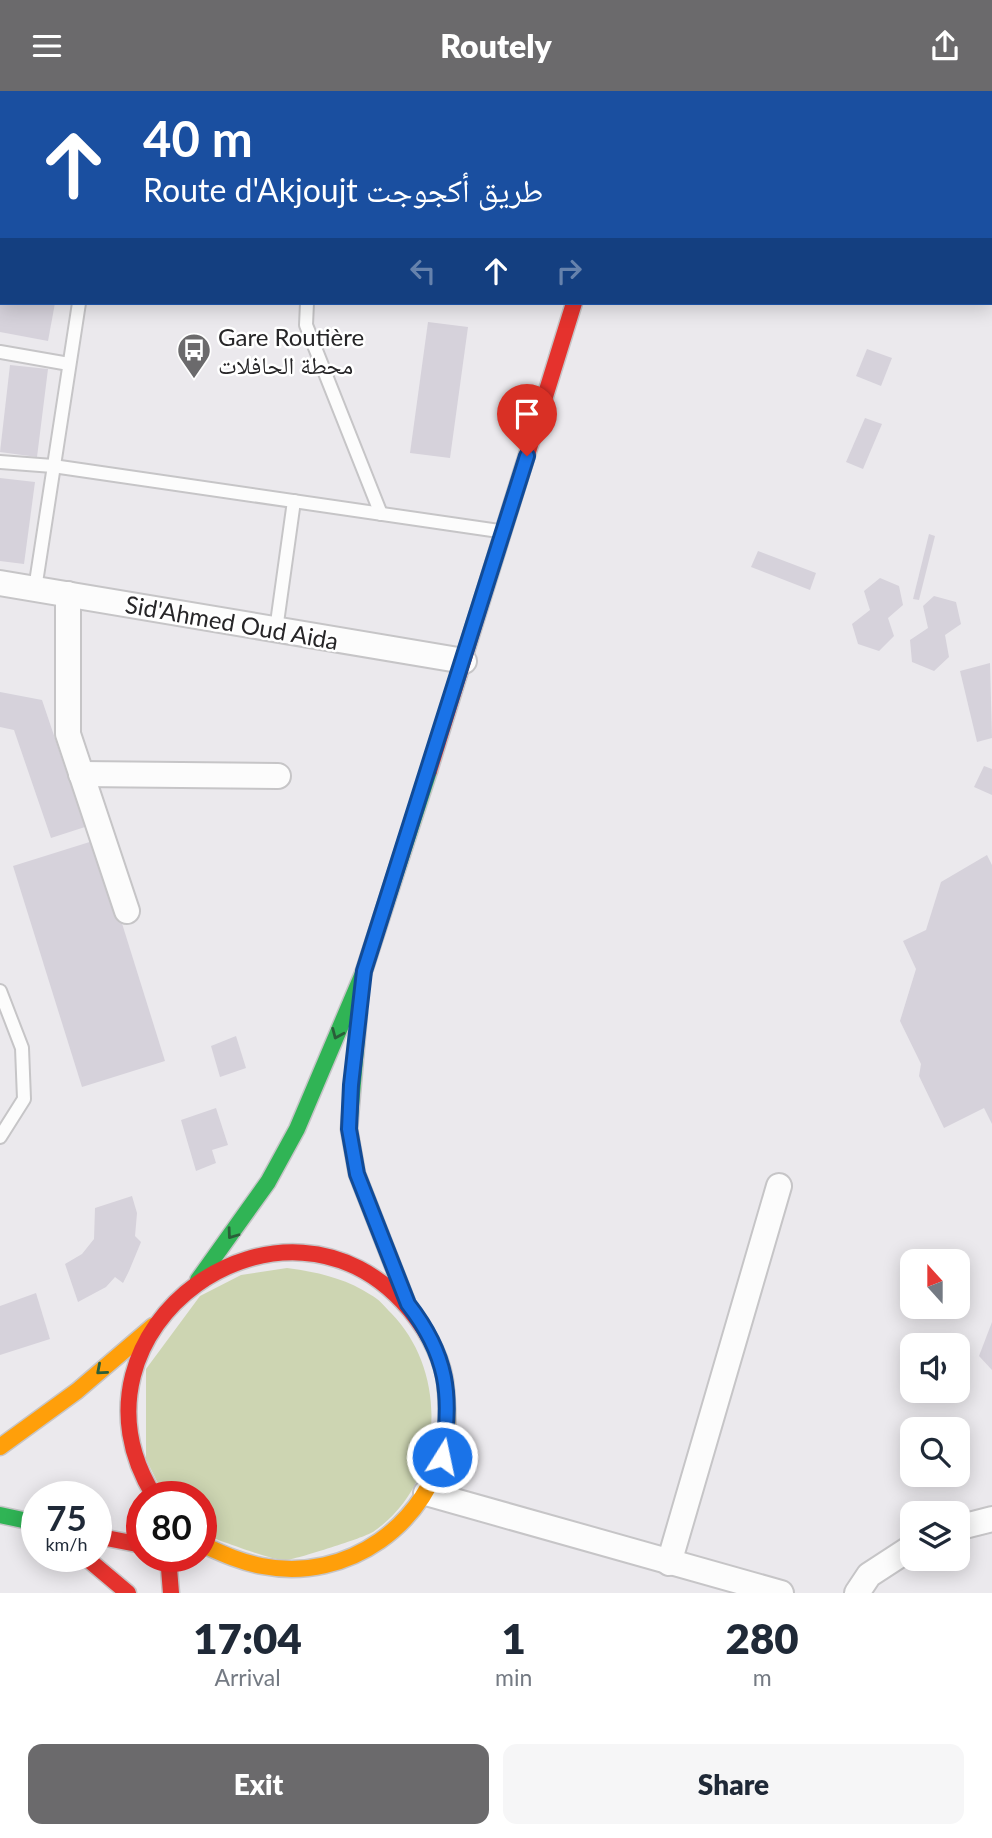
<!DOCTYPE html>
<html lang="en">
<head>
<meta charset="utf-8">
<style>
  body { margin:0; font-family:Lato,"Noto Naskh Arabic",sans-serif; background:#f6f6f7; color:#1f2937; height:100vh; display:flex; flex-direction:column; font-size:26px; white-space:nowrap }
  * { box-sizing:border-box; margin:0 }
  p { font-size:23px; color:#747a83 }
  .icon { flex:none; width:38px; height:38px; fill:none; stroke:currentColor; stroke-width:2; stroke-linecap:round; stroke-linejoin:round }
  .map { position:relative; height:1502px; overflow:hidden }
  .drawer { display:flex; flex-direction:column; background:#fff; flex:1 }
  .drawer>* { flex:none }
  .hud { position:absolute; left:0px; top:0px; width:992px; height:214px; box-shadow:0 4px 18px #0003; background:#1a4fa0; color:#fff; overflow:hidden }
  .needle { width:46px; rotate:339deg }
  .fabs { position:absolute; left:900px; top:1158px; display:grid; gap:14px }
  .fabs a { display:grid; place-items:center; width:70px; height:70px; border-radius:14px; background:#fff; box-shadow:0 4px 18px #0003; font-size:35px }
  .speed { position:absolute; left:21px; top:1390px; display:flex; gap:14px; font-size:35px; font-weight:700; text-align:center }
  .speed>* { display:grid; place-content:center; width:91px; height:91px; border-radius:50%; background:#fff; box-shadow:0 4px 18px #0003; line-height:1 }
  .speed small { font-size:18px; font-weight:400 }
  .speed .limit { border:10px solid #d22; background:#fff; color:#111 }
  .pin { position:absolute; display:grid; place-items:center; width:60px; height:60px; color:#fff; margin:-72px -30px; border-radius:50% 50% 50% 0; rotate:-45deg; box-shadow:0 0 7px #0007 }
  .pin .icon { rotate:45deg }
  .me { position:absolute; width:77px; margin:-38px; rotate:10deg; stroke-linejoin:round; filter:drop-shadow(0 0 5px #0008) }
  .turn { display:flex; align-items:center; gap:24px; height:147px; padding:0 28px; font-size:32px }
  .turn .icon { width:91px; height:91px; stroke-width:2.5 }
  .turn b { display:block; font-size:49px; line-height:60px }
  .lanes { display:flex; align-items:center; height:66px; padding:0 28px; background:#0003; justify-content:center; gap:35px; direction:ltr }
  .lanes .off { opacity:.35 }
  .eta { display:flex; justify-content:space-evenly; align-items:center; height:119px; text-align:center }
  .eta b { font-size:42px; font-weight:800; line-height:49px }
  .primary-button { display:flex; gap:14px; margin-top:auto; padding:14px 28px }
  .primary-button a { flex:1; height:80px; border-radius:14px; background:#6b6a6c; color:#fff; font-size:28px; font-weight:800; line-height:80px; text-align:center }
  .primary-button a+a { background:#f6f6f7; color:#1f2937 }
  header { display:flex; justify-content:space-between; align-items:center; height:91px; padding:0 28px; background:#6b6a6c; color:#fff; font-size:32px; font-weight:800 }
  .map>svg:first-child { display:block }
  .built { fill:#ddd9e2 }
  .green { fill:#cdd5b2 }
  .building { fill:#d6d2db }
  .lines { fill:none; stroke-linecap:round; stroke-linejoin:round }
  .lane-casing { stroke:#c6c5c7; stroke-width:16 }
  .street-casing { stroke:#c6c5c7; stroke-width:28 }
  .fast-casing { stroke:#c6c5c7; stroke-width:19 }
  .slow-casing { stroke:#c6c5c7; stroke-width:19 }
  .jam-casing { stroke:#c6c5c7; stroke-width:19 }
  .lane { stroke:#fcfcfc; stroke-width:12 }
  .street { stroke:#fcfcfc; stroke-width:24 }
  .fast { stroke:#30b455; stroke-width:16 }
  .slow { stroke:#ff9f0a; stroke-width:16 }
  .jam { stroke:#e5322d; stroke-width:16 }
  .oneway { stroke:#2a5e39 }
  .route-casing { stroke:#114b97; stroke-width:18 }
  .route { stroke:#1a73e8; stroke-width:12 }
  .labels { text-anchor:middle; dominant-baseline:central; stroke-width:5; stroke-linejoin:round; paint-order:stroke }
  .poi-label { font-size:24px; fill:#262527; stroke:#fff; text-anchor:start }
  .street-label { font-size:24px; fill:#262527; stroke:#fff }
</style>
</head>
<body>
<header><svg class="icon" aria-label="menu" viewBox="0 0 24 24"><path d="M4 6h16M4 12h16M4 18h16"/></svg>Routely<svg class="icon" aria-label="share" viewBox="0 0 24 24"><path d="M12 15V3M7 8l5-5 5 5M5 13v7h14v-7"/></svg></header>
<div class="map">
<svg width="992" height="1502" viewBox="0 0 992 1502">
  <rect width="100%" height="100%" fill="#ebe9ed"/>
  <polygon class="built" points="738,0 992,0 992,118 990,2"/>
  <path class="green" d="M287,1177C317,1181 345,1187 371,1204C379,1208 385,1216 391,1222C450,1282 445,1392 373,1441C363,1447 300,1467 287,1469C274,1471 218,1448 201,1443V1405H164L146,1368V1278L200,1205L241,1184Z"/>
  <g class="building">
    <polygon points="0,212 55,212 48,250 0,241"/>
    <polygon points="428,231 468,236 450,367 410,362"/>
    <polygon points="867,258 892,267 881,295 856,285"/>
    <polygon points="10,274 48,278 37,366 0,361"/>
    <polygon points="865,327 882,333 863,378 846,371"/>
    <polygon points="0,387 35,391 24,473 0,470"/>
    <polygon points="929,443 935,445 919,509 913,508"/>
    <polygon points="758,460 816,482 810,499 751,476"/>
    <polygon points="880,487 899,495 903,514 888,527 894,545 879,560 858,553 852,533 870,519 864,500"/>
    <polygon points="934,505 956,511 961,533 945,544 949,566 934,580 912,571 910,549 928,537 923,515"/>
    <polygon points="990,572 992,647 977,651 960,580"/>
    <polygon points="0,601 42,609 85,736 51,747 14,639 0,636"/>
    <polygon points="984,675 992,678 992,704 974,696"/>
    <polygon points="96,749 165,970 82,996 13,775"/>
    <polygon points="987,764 992,774 992,1033 984,1017 944,1037 919,985 921,973 900,930 916,878 903,850 926,839 941,791"/>
    <polygon points="236,945 246,977 220,986 211,955"/>
    <polygon points="216,1017 228,1054 212,1059 216,1072 196,1080 181,1029"/>
    <polygon points="132,1105 137,1122 135,1145 141,1151 129,1180 123,1192 115,1186 106,1196 78,1211 65,1173 82,1163 94,1148 95,1117"/>
    <polygon points="36,1202 50,1248 0,1264 0,1215"/>
    <polygon points="992,1231 992,1279 979,1265"/>
  </g>
  <g class="lines">
    <g class="lane-casing">
      <g id="lane">
        <polyline points="111,2 111,0"/>
        <polyline points="473,2 474,0"/>
        <polyline points="0,181 2,181"/>
        <polyline points="307,212 306,234 381,423"/>
        <polyline points="0,261 69,273"/>
        <polyline points="0,371 53,375 499,440"/>
        <polyline points="35,498 79,212"/>
        <polyline points="276,539 294,410"/>
        <polyline points="0,900 22,957 24,1008 0,1046"/>
      </g>
    </g>
    <g class="street-casing">
      <g id="street">
        <polyline points="907,2 907,0"/>
        <polyline points="0,492 464,570"/>
        <polyline points="68,503 68,643 127,820"/>
        <polyline points="81,683 278,685"/>
        <polyline points="426,1402 781,1502"/>
        <polyline points="957,1437 992,1428"/>
        <polyline points="669,1472 779,1095"/>
        <polyline points="857,1502 869,1484 912,1456"/>
      </g>
    </g>
    <g class="fast-casing">
      <g id="fast">
        <polyline points="359,922 349,1038 357,1083 407,1211"/>
        <polyline points="198,1189 268,1091 297,1038 364,880 429,680"/>
        <polyline points="0,1424 37,1432"/>
      </g>
    </g>
    <g class="slow-casing">
      <g id="slow">
        <polyline points="638,2 639,0"/>
        <polyline points="0,1356 77,1300 153,1235"/>
        <path d="M201,1453C221,1462 240,1471 262,1475C348,1492 429,1433 446,1348C449,1332 447,1316 446,1300"/>
      </g>
    </g>
    <g class="jam-casing">
      <g id="jam">
        <polyline points="353,0 367,2"/>
        <polyline points="990,145 992,145"/>
        <polyline points="429,680 574,212"/>
        <path d="M154,1405C51,1238 285,1070 410,1219C428,1241 445,1271 446,1300"/>
        <polyline points="96,1445 142,1454"/>
        <polyline points="84,1465 128,1502"/>
        <polyline points="168,1465 171,1502"/>
      </g>
    </g>
    <use href="#lane" class="lane"/>
    <use href="#street" class="street"/>
    <use href="#fast" class="fast"/>
    <use href="#slow" class="slow"/>
    <use href="#jam" class="jam"/>
  </g>
  <defs><path id="oneway-chevron" d="M-2-3.5L2.5 0L-2 3.5" fill="none" stroke-width="1.6" stroke-linecap="round" stroke-linejoin="round" transform="scale(1.75)"/></defs>
  <g class="oneway">
    <use href="#oneway-chevron" transform="translate(337 943) rotate(113)"/>
    <use href="#oneway-chevron" transform="translate(232 1143) rotate(126)"/>
    <use href="#oneway-chevron" transform="translate(101 1279) rotate(139)"/>
  </g>
  <g class="lines">
    <g class="route-casing">
      <path id="route" d="M442,1366C453,1305 447,1263 408,1213L357,1083L349,1038L351,994L364,880L527,365"/>
    </g>
    <use href="#route" class="route"/>
  </g>
  <defs>
    <g id="bus-pin" transform="scale(1.75)"><path d="M0 17L-7.5 6A9.5 9.5 0 1 1 7.5 6Z" fill="#6b6a6c" stroke="#fff"/><path d="M-5-6H5V4H4V6H2V4H-2V6H-4V4H-5ZM-3.5-4V0h7V-4ZM-3.5 1.2v1.5H-2V1.2ZM2 1.2v1.5H3.5V1.2Z" fill="#fff"/></g>
  </defs>
  <g fill-rule="evenodd">
    <use href="#bus-pin" x="194" y="259"/>
  </g>
  <g class="labels">
    <g class="poi-label">
      <text x="218" y="245">Gare Routière<tspan x="218" dy="28">محطة الحافلات</tspan></text>
    </g>
    <g class="street-label">
      <text transform="translate(232 531) rotate(10)">Sid'Ahmed Oud Aida</text>
    </g>
  </g>
</svg>
<div class="fabs">
<a><svg class="needle" viewBox="-14 -14 28 28"><path d="M0-13l5 13h-10z" fill="#e53935"/><path d="M0 13l5-13h-10z" fill="#747a83"/></svg></a>
<a><svg class="icon" aria-label="sound" viewBox="0 0 24 24"><path d="M4 9h4l5-4v14l-5-4H4zM17 9q2 3 0 6"/></svg></a>
<a><svg class="icon" aria-label="search" viewBox="0 0 24 24"><circle cx="10" cy="10" r="6"/><path d="M15 15l6 6"/></svg></a>
<a><svg class="icon" aria-label="layers" viewBox="0 0 24 24"><path d="M12 4l9 5-9 5-9-5zM3 14l9 5 9-5"/></svg></a>
</div>
<div class="speed"><div>75<small>km/h</small></div><div class="limit">80</div></div>
<div class="pin" style="left:527px;top:365px;background:#d93025"><svg class="icon" aria-label="arrive" viewBox="0 0 24 24"><path d="M6 21V4h12l-3 4 3 4H6"/></svg></div>
<svg class="me" style="left:442px;top:1366px" viewBox="-20 -20 40 40"><circle r="17" fill="#1a73e8" stroke="#fff" stroke-width="3"/><path d="M0-11L8 9 0 5-8 9z" fill="#fff"/></svg>
<div class="hud">
<div class="turn"><svg class="icon" aria-label="ahead" viewBox="0 0 24 24"><path d="M12 20V5M6 11l6-6 6 6"/></svg><div><b>40 m</b>Route d'Akjoujt طريق أكجوجت</div></div>
<div class="lanes"><svg class="icon off" aria-label="left" viewBox="0 0 24 24"><path d="M17 20v-9H6M10 6l-5 5 5 5"/></svg><svg class="icon" aria-label="ahead" viewBox="0 0 24 24"><path d="M12 20V5M6 11l6-6 6 6"/></svg><svg class="icon off" aria-label="right" viewBox="0 0 24 24"><path d="M7 20v-9h11M14 6l5 5-5 5"/></svg></div>
</div>
</div>
<section class="drawer">
<div class="eta">
<div><b>17:04</b><p>Arrival</p></div>
<div><b>1</b><p>min</p></div>
<div><b>280</b><p>m</p></div>
</div>
<div class="primary-button"><a>Exit</a><a>Share</a></div>
</section>
</body>
</html>
